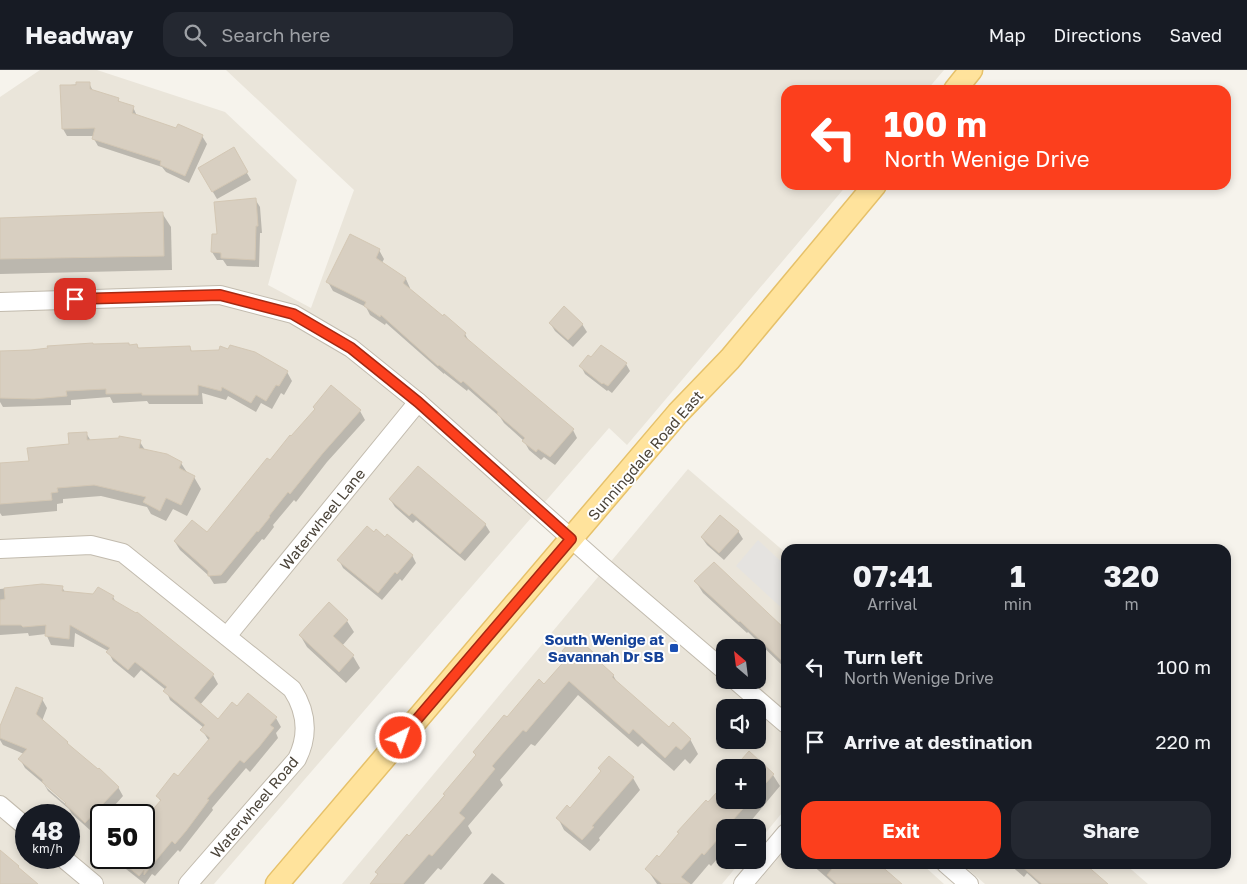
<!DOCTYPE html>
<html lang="en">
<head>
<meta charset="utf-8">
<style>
  body { margin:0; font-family:"Golos Text",sans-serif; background:#242831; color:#f1f3f6; height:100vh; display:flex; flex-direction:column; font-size:19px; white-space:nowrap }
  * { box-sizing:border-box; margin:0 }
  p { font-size:16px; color:#9ea1a6 }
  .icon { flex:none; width:28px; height:28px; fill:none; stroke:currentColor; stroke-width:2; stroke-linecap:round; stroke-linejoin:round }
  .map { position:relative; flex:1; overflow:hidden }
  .panel { position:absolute; left:781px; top:474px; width:450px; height:325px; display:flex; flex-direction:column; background:#171b24; border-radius:15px; box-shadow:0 2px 8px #0003 }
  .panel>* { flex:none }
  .guide { position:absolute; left:781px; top:15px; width:450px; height:105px; border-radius:15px; box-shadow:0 2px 8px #0003; background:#fc3f1d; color:#fff; overflow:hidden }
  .needle { width:32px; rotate:332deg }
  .tools { position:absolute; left:716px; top:569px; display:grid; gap:10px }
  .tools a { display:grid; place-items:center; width:50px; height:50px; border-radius:10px; background:#171b24; box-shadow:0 2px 8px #0003; font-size:25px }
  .speed { position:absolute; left:15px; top:734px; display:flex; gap:10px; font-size:25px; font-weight:700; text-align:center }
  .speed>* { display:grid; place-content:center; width:65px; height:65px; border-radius:50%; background:#171b24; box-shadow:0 2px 8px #0003; line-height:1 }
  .speed small { font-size:12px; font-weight:400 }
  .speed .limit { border:2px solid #111; border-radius:8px; background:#fff; color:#111 }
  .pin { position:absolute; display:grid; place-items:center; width:42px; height:42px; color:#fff; margin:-21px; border-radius:10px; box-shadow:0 2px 8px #0006 }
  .me { position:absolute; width:55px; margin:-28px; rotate:41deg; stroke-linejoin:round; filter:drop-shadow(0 0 4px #0008) }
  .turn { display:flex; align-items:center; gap:18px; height:105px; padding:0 20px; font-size:22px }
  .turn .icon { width:65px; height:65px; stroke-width:2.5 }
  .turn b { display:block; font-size:35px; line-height:42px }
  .eta { display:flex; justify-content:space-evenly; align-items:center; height:85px; text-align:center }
  .eta b { font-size:30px; font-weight:700; line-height:35px }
  .primary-button { display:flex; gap:10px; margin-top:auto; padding:10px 20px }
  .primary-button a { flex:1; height:58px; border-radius:15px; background:#fc3f1d; color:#fff; font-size:20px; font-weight:700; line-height:58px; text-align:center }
  .primary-button a+a { background:#242831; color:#f1f3f6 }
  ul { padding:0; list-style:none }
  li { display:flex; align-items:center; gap:15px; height:75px; padding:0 20px }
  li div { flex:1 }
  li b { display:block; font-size:19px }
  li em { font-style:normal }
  header { display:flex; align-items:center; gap:30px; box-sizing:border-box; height:70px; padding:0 25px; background:#171b24; border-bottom:1px solid #363941 }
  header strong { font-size:24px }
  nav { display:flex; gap:28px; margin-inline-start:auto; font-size:18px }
  .search { width:350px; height:45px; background:#242831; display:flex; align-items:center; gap:12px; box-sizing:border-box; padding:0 18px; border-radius:15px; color:#9ea1a6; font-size:19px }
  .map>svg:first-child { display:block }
  .residential { fill:#eae5da; fill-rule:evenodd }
  .parking { fill:#e5e3e0 }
  .shadow { fill:#0003; fill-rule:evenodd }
  .building { fill:#d8cfc1; stroke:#d3c7b4 }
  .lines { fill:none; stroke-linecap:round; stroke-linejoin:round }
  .minor-casing { stroke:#c2bbae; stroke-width:20 }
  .major-casing { stroke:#e6c16a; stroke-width:25 }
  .minor { stroke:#fff; stroke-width:18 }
  .major { stroke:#ffe39c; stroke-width:22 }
  .route-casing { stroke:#a42913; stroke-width:12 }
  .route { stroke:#fc3f1d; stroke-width:9 }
  .transit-dot { fill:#1a4fb4; stroke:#fff; stroke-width:2 }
  .labels { text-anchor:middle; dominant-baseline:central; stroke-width:4; stroke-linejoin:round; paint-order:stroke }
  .street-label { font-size:15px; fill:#4b4439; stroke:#fff }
  .transit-label { font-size:15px; font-weight:bold; fill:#164399; stroke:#fff; text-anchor:end }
</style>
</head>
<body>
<header>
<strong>Headway</strong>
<div class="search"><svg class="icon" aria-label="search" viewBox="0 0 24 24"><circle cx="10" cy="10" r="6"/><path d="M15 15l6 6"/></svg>Search here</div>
<nav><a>Map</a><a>Directions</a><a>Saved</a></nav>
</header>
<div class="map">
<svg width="1247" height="814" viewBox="0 0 1247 814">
  <rect width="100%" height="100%" fill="#f6f3ec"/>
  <g class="residential">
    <path d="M40,0H97L225,42L297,110L268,215L311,238L354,120L226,0H944L927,20H786V115H847L627,375L609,358L214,814H0V27ZM26,745H69V788H26ZM101,745H144V788H101Z"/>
    <path d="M688,399L786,483V738L758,772V758H725V790H742L722,814H342ZM725,578H758V610H725ZM725,638H758V670H725ZM725,698H758V730H725Z"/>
    <polygon points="786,779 786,794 922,794 944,814 756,814"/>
    <polygon points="962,794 1125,794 1148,814 985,814"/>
  </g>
  <polygon class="parking" points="758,470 786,496 786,542 736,496"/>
  <g class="shadow">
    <polygon points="89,13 93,21 118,29 120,33 133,37 137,46 177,60 202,66 207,74 189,113 166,102 162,97 98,76 94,69 94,66 67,66 63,59 61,16"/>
    <polygon points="233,79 251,110 217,129 199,98"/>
    <polygon points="255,129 260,137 262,163 260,163 259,197 227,196 223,190 217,190 212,182 218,166"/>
    <polygon points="162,143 171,157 172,200 0,204 0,149"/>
    <polygon points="379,180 384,189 382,193 406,209 410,218 409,219 443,247 444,246 465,264 470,273 573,360 577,368 555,395 544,387 541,390 529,380 524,371 504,353 500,347 468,319 467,321 444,303 444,304 386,253 385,255 370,245 366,237 333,221 328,212"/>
    <polygon points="550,253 582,254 587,262 573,277 555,261"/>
    <polygon points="129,274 130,276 137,275 139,279 190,278 192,282 287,302 292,311 284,325 281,323 272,339 261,333 256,342 228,326 226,330 202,323 203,334 149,334 147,331 113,333 110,327 71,330 71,335 3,337 0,332 0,282"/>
    <polygon points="591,289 626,294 630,301 612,323 608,320 607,321 585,304 581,296"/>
    <polygon points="331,317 360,341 365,350 327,392 296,432 294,430 273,455 274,457 264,470 262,469 226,513 214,514 209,506 180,480 175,472 207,464 316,340"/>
    <polygon points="86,363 91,371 140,372 145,380 181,393 188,404 194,407 201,419 187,446 173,439 166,451 151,444 147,437 101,426 63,429 63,433 57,434 57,441 2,446 0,443 0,394 30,392 70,375"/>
    <polygon points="390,429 485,454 490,462 465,491 416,450 413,453 395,437"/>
    <polygon points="738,461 743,469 724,490 707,475 702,468"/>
    <polygon points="412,485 416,493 402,511 400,509 382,530 343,498 339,490"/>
    <polygon points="714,494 786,561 786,599 748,562 747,563 703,523 696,512"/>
    <polygon points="42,515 62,517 65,522 113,527 117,534 213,605 218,614 200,635 218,651 237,638 276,648 281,657 276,663 278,668 250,702 246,698 212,738 213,740 180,782 178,780 155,806 152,804 145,814 112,788 144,788 144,752 161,732 158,727 178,708 209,671 202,660 204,658 170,630 166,620 141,600 134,608 113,591 108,581 75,563 74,577 51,575 46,564 29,566 28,563 0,565 0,519"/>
    <polygon points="347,551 354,562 342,576 353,586 360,598 346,613 307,577 300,565"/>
    <polygon points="563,581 593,584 598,593 613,605 618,614 669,659 690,669 698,684 690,694 685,689 674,701 642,673 638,677 578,625 535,676 531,674 500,710 503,715 468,756 472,763 441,800 438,798 424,814 371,814 379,806 376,802 410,768 476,686 474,682 507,649 544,616 568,589"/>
    <path d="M42,629L47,638L42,651L67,672L70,677L118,717L123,726L106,745H101V750L91,761L72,744L69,739L48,721L44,714L25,698L20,689L24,684L3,675L0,670V660ZM44,713L72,736L70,738L47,718Z"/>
    <polygon points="749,683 773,705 780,716 745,758 725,758 725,780 711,796 709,794 692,814 657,814 647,799 659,788 725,715 725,730 758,730 758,698"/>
    <polygon points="633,708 640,720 599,768 600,770 590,781 564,760 558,748 570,739"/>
    <polygon points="811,794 878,794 900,814 834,814"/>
    <polygon points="1009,794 1081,794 1105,814 1039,814 1027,803 1024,807"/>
    <polygon points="492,803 505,814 483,814"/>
  </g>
  <g class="building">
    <polygon points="76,12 90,12 90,19 119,28 118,31 134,36 132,43 176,58 178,54 203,65 185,106 160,95 161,91 92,69 95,58 62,59 60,15 76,15"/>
    <polygon points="234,77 248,102 212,122 198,98"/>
    <polygon points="256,128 258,156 256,156 255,190 221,188 221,183 211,182 212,164 217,164 214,132"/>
    <polygon points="163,142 164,186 0,189 0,148"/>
    <polygon points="350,164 380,179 376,188 406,208 403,213 443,246 444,244 466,263 464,266 574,359 550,387 538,379 536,382 522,371 525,368 497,344 498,342 463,311 461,313 439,295 438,296 381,245 380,247 364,236 366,232 326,212"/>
    <polygon points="564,236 583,254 568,270 549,253"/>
    <polygon points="93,273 93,274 129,273 129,275 137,274 138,278 190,276 191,281 219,280 220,276 228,279 230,275 255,282 288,301 279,316 276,315 266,331 256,325 251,333 222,317 221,321 198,315 198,325 142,325 142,323 106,324 106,319 66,321 67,326 34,329 0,328 0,281 31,280 48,278 47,276"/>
    <polygon points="601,275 627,293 608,316 603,313 602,314 579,296 588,285 591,287"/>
    <polygon points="331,315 361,340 323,383 290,424 288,422 269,446 270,447 258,462 257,461 221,505 208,506 208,501 174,471 192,450 207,462 267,388 270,390 290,365 291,366 315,339 313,337"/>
    <polygon points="87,362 87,370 119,368 119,366 141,370 139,378 167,384 182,392 179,398 195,406 181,435 166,428 160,441 143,432 146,427 94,415 57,418 58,422 51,423 52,430 0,434 0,393 29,391 27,378 69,374 68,363"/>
    <polygon points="418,396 486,454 460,484 412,443 409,446 389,429"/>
    <polygon points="720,445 739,461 719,483 701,467"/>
    <polygon points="367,456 374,462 376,459 385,467 387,464 413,485 397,504 395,502 378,523 337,490"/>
    <polygon points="714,492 786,560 786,595 740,551 739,552 694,511"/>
    <polygon points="42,514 63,516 62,521 93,524 98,517 114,526 112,529 136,543 137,542 214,604 194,628 218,649 232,632 237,636 248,623 277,647 270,655 274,658 259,677 244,693 240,690 207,729 209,730 186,761 175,774 172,771 144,805 144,800 139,806 117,788 144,788 144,750 161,730 156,726 174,703 178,706 210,668 200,660 205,655 163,621 167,617 135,592 128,600 106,582 110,578 70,555 69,569 45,566 46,555 23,557 21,555 0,555 0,530 5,529 4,518"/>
    <polygon points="329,532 348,550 333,566 354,585 339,602 299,565"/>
    <polygon points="575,566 594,583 592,585 614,605 612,607 669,657 673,652 691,669 681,680 676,676 665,688 633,659 629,664 569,611 526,662 523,660 492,696 495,699 459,743 465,748 432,786 429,784 403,814 370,814 378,804 375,802 407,764 409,766 445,725 443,724 476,685 473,682 504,645 507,647 539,609 544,614 568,587 562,581"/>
    <polygon points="16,617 43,628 36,644 68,672 67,673 98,699 99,698 119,717 85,753 65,734 66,733 42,712 43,710 18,689 27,679 0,668 0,656"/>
    <polygon points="749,681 774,704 758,722 758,698 734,698"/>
    <polygon points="609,686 634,707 592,756 594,757 582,770 556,748 567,735 570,738 601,701 598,698"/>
    <polygon points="725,713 725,730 751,730 732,751 733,752 728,758 725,758 725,761 704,785 702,783 681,807 690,814 662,814 645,799 657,785 659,787 679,763 677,762 706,730 708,732"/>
    <polygon points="0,780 19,796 18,797 38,814 0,814"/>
    <polygon points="836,794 879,794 902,814 837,814 827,805"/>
    <polygon points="1019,794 1085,794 1108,814 1042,814"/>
  </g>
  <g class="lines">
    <g class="minor-casing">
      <g id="minor">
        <polyline points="0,232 220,225 293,244 351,278 418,332 602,496 725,601"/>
        <path d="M0,479L91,475L123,483L292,619C307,642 309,665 297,689L188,814"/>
        <polyline points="227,566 418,332"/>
        <polyline points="735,610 786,654"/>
        <polyline points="0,735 26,757"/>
        <polyline points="63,788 94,814"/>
        <polyline points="946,794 969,814"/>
        <polyline points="743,814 786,763"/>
      </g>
    </g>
    <g class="major-casing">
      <g id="major">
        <polyline points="955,20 971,0"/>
        <polyline points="277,814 678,343 730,289 875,115"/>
      </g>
    </g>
    <use href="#minor" class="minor"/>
    <use href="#major" class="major"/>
  </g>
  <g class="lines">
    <g class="route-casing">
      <polyline id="route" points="75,229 220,225 293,244 351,278 418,332 571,469 401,668"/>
    </g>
    <use href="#route" class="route"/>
  </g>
  <rect class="transit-dot" x="669" y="573" width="10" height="10" rx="2.5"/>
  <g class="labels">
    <g class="street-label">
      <text transform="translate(645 385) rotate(-49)">Sunningdale Road East</text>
      <text transform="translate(322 449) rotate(-51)">Waterwheel Lane</text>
      <text transform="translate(254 737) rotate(-50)">Waterwheel Road</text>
    </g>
    <g class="transit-label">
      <text x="664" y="569">South Wenige at<tspan x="664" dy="17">Savannah Dr SB</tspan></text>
    </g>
  </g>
</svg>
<div class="tools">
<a><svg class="needle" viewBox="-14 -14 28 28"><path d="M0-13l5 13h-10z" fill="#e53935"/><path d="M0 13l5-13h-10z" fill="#9ea1a6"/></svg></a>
<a><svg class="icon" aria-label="sound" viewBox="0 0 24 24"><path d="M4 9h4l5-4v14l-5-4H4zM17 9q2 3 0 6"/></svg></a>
<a>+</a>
<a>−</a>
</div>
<div class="speed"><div>48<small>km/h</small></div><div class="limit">50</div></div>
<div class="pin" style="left:75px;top:229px;background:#d93025"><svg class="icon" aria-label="arrive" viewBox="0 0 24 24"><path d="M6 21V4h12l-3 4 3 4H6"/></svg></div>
<svg class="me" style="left:401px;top:668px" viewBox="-20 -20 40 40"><circle r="17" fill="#fc3f1d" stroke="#fff" stroke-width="3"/><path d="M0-11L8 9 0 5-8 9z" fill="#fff"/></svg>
<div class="guide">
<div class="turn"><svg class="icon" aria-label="left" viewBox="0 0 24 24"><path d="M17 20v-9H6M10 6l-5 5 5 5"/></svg><div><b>100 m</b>North Wenige Drive</div></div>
</div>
<section class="panel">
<div class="eta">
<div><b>07:41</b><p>Arrival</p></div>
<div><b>1</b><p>min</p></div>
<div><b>320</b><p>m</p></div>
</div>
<ul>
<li><svg class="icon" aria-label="left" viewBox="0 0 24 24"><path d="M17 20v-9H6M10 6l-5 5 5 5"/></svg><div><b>Turn left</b><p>North Wenige Drive</p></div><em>100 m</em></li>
<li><svg class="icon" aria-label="arrive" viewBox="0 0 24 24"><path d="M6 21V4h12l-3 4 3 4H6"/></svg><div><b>Arrive at destination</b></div><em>220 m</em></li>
</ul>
<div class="primary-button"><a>Exit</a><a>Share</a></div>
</section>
</div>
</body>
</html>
